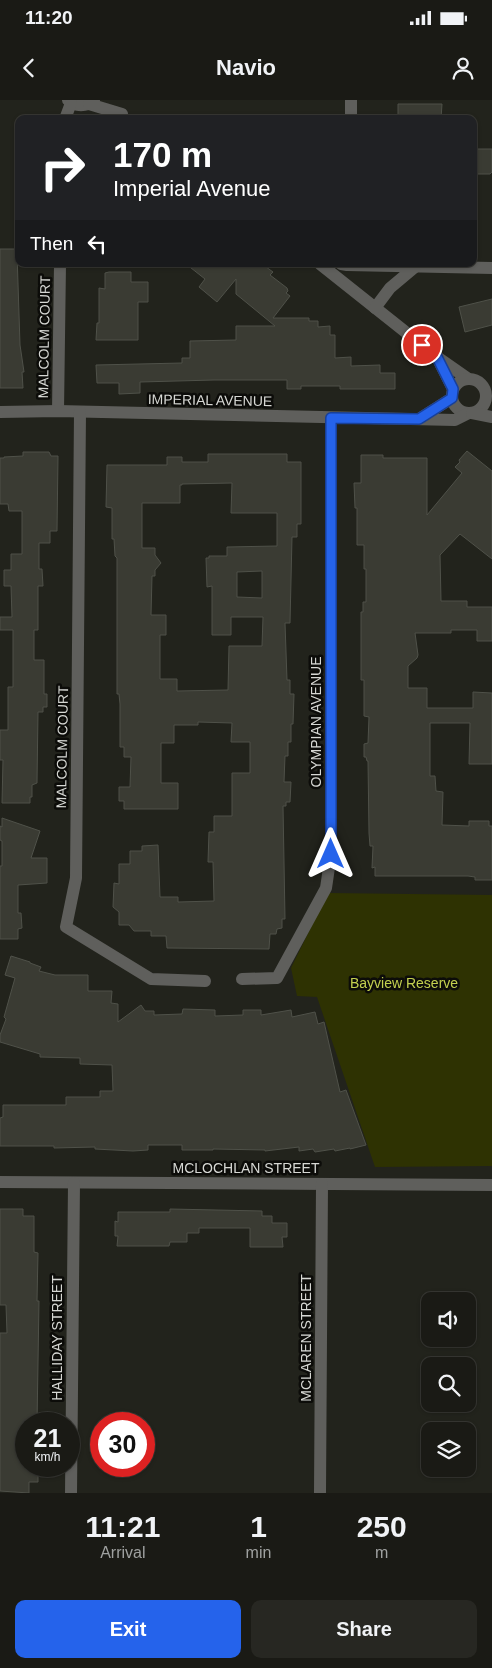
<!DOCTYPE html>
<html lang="en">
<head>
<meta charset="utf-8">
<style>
  body { margin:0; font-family:Arial,sans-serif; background:#272722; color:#f1f3f6; height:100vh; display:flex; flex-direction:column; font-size:19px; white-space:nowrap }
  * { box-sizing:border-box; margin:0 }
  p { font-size:16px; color:#9fa1a0 }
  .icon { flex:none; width:28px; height:28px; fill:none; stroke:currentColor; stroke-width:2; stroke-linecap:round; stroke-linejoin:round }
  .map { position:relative; height:1393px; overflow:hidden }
  .panel { display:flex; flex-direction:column; background:#1a1a15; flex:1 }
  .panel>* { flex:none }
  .hud { position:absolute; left:15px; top:15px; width:462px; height:152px; border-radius:10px; box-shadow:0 1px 4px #0004,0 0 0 1px #383834; background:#202124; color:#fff; overflow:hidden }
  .controls { position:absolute; left:421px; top:1192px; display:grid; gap:10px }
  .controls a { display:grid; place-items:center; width:55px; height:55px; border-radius:10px; background:#1a1a15; box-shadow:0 1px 4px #0004,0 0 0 1px #383834; font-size:25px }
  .speed { position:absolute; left:15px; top:1312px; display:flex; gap:10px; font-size:25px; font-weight:700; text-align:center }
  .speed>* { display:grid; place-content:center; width:65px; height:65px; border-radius:50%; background:#1a1a15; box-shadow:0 1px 4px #0004,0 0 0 1px #383834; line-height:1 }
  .speed small { font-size:12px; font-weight:400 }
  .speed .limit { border:8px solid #d22; background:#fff; color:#111 }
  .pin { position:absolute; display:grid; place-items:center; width:42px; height:42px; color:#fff; margin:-21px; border:2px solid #fff; border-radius:50%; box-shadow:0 1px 5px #0007 }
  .me { position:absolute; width:55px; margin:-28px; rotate:0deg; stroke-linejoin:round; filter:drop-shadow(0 0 4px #0008) }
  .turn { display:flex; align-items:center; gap:18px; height:105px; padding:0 15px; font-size:22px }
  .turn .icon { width:65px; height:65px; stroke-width:2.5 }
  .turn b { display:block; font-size:35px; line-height:42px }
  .then { display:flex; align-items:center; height:48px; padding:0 15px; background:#0003; gap:10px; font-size:19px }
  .eta { display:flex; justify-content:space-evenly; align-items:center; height:85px; text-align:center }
  .eta b { font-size:30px; font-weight:600; line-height:35px }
  .cta { display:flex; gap:10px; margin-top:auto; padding:10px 15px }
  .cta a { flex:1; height:58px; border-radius:10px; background:#2563eb; color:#fff; font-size:20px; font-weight:600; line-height:58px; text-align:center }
  .cta a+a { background:#272722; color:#f1f3f6 }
  .status { display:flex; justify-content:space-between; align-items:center; height:35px; padding:0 25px; background:#1a1a15; direction:ltr }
  .status svg { height:14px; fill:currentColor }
  header { display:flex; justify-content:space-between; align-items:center; height:65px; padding:0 15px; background:#1a1a15; font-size:22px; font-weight:600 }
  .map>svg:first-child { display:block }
  .green { fill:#2e3202 }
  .building { fill:#3a3b33; stroke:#4f5149; fill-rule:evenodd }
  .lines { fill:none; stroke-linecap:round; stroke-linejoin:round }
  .minor { stroke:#5f5f5c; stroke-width:12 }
  .route-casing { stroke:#184099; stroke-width:12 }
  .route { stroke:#2563eb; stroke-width:9 }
  .labels { text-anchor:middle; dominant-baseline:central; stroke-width:5; stroke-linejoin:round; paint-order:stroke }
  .street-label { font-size:14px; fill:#d7d8d4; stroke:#0c0c09 }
  .park-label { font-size:14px; fill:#c3d04f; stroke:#0c0c09 }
</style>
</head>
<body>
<div class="status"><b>11:20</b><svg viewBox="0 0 49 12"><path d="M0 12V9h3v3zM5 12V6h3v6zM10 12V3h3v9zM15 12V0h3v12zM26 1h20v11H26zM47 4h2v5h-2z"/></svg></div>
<header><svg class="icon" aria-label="back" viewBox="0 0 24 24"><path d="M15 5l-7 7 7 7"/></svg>Navio<svg class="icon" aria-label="person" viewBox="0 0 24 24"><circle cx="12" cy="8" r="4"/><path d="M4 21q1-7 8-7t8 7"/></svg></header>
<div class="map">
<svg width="492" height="1393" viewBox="0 0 492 1393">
  <rect width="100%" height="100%" fill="#22231c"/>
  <polygon class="green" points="328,793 492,795 492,1066 375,1067 317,897 297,896 291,868"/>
  <g class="building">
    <polygon points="398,4 442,4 441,19 398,19"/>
    <polygon points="474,49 492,49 492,72 490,74 474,74"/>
    <polygon points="0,149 16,149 17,153 20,245 24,272 22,272 23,288 0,288"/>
    <polygon points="186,164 262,164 273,172 270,175 287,188 288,191 286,193 290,196 273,218 309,218 309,221 318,221 318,227 330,226 330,235 335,235 335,258 351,257 351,266 380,265 380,273 395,273 395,289 340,289 340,286 301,286 301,289 287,289 287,280 214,280 140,282 140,293 119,294 119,283 97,283 96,265 182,263 182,258 190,258 190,241 236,240 236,226 275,226 236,194 236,179 217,202 199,187 205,179"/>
    <polygon points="109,172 131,172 131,182 148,182 148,202 138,202 138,240 96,240 97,223 99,223 99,188 105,189 105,173"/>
    <polygon points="492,199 492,225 465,232 459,207"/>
    <polygon points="467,351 492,371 492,459 460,434 440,455 441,501 467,501 467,507 492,507 492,541 477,541 477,530 451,530 451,533 415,533 418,555 417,558 408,566 408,588 427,588 427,608 473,608 473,592 492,593 492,664 469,664 470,623 430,623 430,676 435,676 436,691 443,692 442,725 469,726 469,721 489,721 489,726 492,726 492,780 475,780 475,777 468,776 375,776 375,767 372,768 373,746 370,746 369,733 368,661 367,661 366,657 364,657 364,644 368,643 369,617 364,616 364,580 361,580 361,512 363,512 363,502 366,502 366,469 364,469 364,445 357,445 357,408 355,408 354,383 361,383 361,355 383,355 383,358 427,358 427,415 462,373 455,367 460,362 459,360"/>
    <polygon points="23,352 49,352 51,356 58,356 57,431 50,431 50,443 39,443 39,469 42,469 43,486 38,486 38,530 34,530 34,560 44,560 44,594 47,594 47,607 43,607 43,612 38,612 37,683 32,685 32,697 30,697 30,703 2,703 3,660 0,660 0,630 8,630 8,587 13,587 13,530 0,530 0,517 12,517 11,486 4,486 4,470 11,470 11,454 22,454 22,411 9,411 8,404 0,404 0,358 4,358 4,357 23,356"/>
    <path d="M208,354H287V362H301V424H297V437H292L290,523H285L287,580H290V594H294L293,624H291V642H288V656H285L284,682H291L290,702H286V706H283L285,819H282V828L277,829L276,834H270L269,849L167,848L166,836H151V831H134L129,825H119V812L113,807L114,783L119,784V764H130V751H142V746L158,745L160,797H178V802L214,801L213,762H208L209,732H214V716H232V673H250V642H231L232,623L198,622V625H174V643H161V683H178V709H124V701H119V687H130L131,657H124V647H120V604L119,594H117V458L115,456L114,439H112V408L106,407L107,365H167V357H182V362H208ZM232,383L231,413H277V446L227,447V456H209V458H206L207,487L212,486V535H231V517H263L262,546H229L228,590L177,591V579H160V535H166V515H151L152,476H155V470L161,463L155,455V448H142V403H180V385H182V384ZM262,471V498L237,497V472Z"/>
    <polygon points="2,718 40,731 31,758 47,758 47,783 18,785 18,813 21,813 22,828 18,829 18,839 0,839 0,766 2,766 2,741 0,740 0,726 2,727"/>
    <polygon points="11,856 30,862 30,863 41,867 39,871 55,875 88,875 88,891 112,891 111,903 118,904 118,922 141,905 145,911 154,911 154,915 182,914 183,909 215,910 215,916 243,915 243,910 261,910 261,915 291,910 292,917 315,912 318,924 324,922 340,992 346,990 366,1045 350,1049 350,1048 335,1051 334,1049 315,1052 313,1049 299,1051 299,1047 265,1051 265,1050 213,1049 213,1050 182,1050 182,1045 148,1045 148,1050 133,1051 95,1049 95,1047 54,1048 54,1046 0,1046 0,1018 3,1017 3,1005 66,1005 66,997 100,997 100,991 113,991 112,965 80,964 80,958 40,957 40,954 0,942 0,935 6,919 4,917 15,878 5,875"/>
    <polygon points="0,1109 23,1109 23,1116 34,1116 34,1152 38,1153 37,1201 39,1201 37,1324 26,1324 26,1366 38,1368 38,1382 29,1382 29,1393 0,1391 0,1233 7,1233 6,1205 0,1205"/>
    <polygon points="170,1109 262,1111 262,1116 272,1116 272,1123 287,1123 287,1137 282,1137 283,1147 250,1147 250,1128 199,1128 199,1133 187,1133 187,1142 170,1142 169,1146 117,1146 118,1136 115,1136 115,1121 118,1122 118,1112 170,1112"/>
  </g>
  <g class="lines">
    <g class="minor">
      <path d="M68,0C76,7 86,7 94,0"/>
      <polyline points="351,0 351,19"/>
      <polyline points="89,4 122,14"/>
      <polyline points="65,19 71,3"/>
      <polyline points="320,164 437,257 467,278"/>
      <polyline points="341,164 347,165 492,168"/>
      <polyline points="375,208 390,188 415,167"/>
      <polyline points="438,259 453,289"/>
      <circle cx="469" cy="296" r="17"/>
      <polyline points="58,311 60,164"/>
      <polyline points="0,312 58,311 455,320 469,313"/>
      <polyline points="80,312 76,778 66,827 151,879 205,881"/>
      <polyline points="472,313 492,317"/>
      <polyline points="419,319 452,298"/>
      <polyline points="242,879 277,878 326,788 331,754 331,318"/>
      <polyline points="0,1082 492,1085"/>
      <polyline points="71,1393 74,1083"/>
      <polyline points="320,1393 322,1084"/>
    </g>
  </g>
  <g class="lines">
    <g class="route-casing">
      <polyline id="route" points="331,754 331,318 419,319 452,298 453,289 437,257 422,245"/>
    </g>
    <use href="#route" class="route"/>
  </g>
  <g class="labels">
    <g class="street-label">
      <text transform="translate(44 237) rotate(-89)">MALCOLM COURT</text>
      <text transform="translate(210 300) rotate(1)">IMPERIAL AVENUE</text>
      <text transform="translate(316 622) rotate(-90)">OLYMPIAN AVENUE</text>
      <text transform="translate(62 647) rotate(-89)">MALCOLM COURT</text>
      <text x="246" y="1068">MCLOCHLAN STREET</text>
      <text transform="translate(57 1238) rotate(-90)">HALLIDAY STREET</text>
      <text transform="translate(306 1238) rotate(-90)">MCLAREN STREET</text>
    </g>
    <g class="park-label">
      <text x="404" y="883">Bayview Reserve</text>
    </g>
  </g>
</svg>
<div class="controls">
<a><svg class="icon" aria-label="sound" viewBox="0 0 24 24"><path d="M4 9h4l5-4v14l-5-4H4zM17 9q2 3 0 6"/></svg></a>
<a><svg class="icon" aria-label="search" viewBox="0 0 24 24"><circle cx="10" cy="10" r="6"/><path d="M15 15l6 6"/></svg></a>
<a><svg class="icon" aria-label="layers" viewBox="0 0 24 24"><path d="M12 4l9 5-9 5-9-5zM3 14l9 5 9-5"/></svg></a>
</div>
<div class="speed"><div>21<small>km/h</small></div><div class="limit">30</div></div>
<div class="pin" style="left:422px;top:245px;background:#d93025"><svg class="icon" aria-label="arrive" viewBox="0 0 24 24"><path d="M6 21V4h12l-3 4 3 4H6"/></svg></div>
<svg class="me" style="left:331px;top:754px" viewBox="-20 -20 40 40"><path d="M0-17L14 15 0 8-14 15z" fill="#2563eb" stroke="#fff" stroke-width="4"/></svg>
<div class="hud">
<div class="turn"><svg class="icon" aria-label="right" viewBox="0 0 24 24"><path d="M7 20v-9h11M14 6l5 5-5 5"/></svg><div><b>170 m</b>Imperial Avenue</div></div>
<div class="then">Then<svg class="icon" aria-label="left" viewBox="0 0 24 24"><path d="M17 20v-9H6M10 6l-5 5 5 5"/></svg></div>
</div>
</div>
<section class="panel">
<div class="eta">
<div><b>11:21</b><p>Arrival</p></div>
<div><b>1</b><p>min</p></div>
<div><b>250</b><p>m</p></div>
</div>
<div class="cta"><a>Exit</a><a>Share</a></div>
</section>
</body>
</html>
